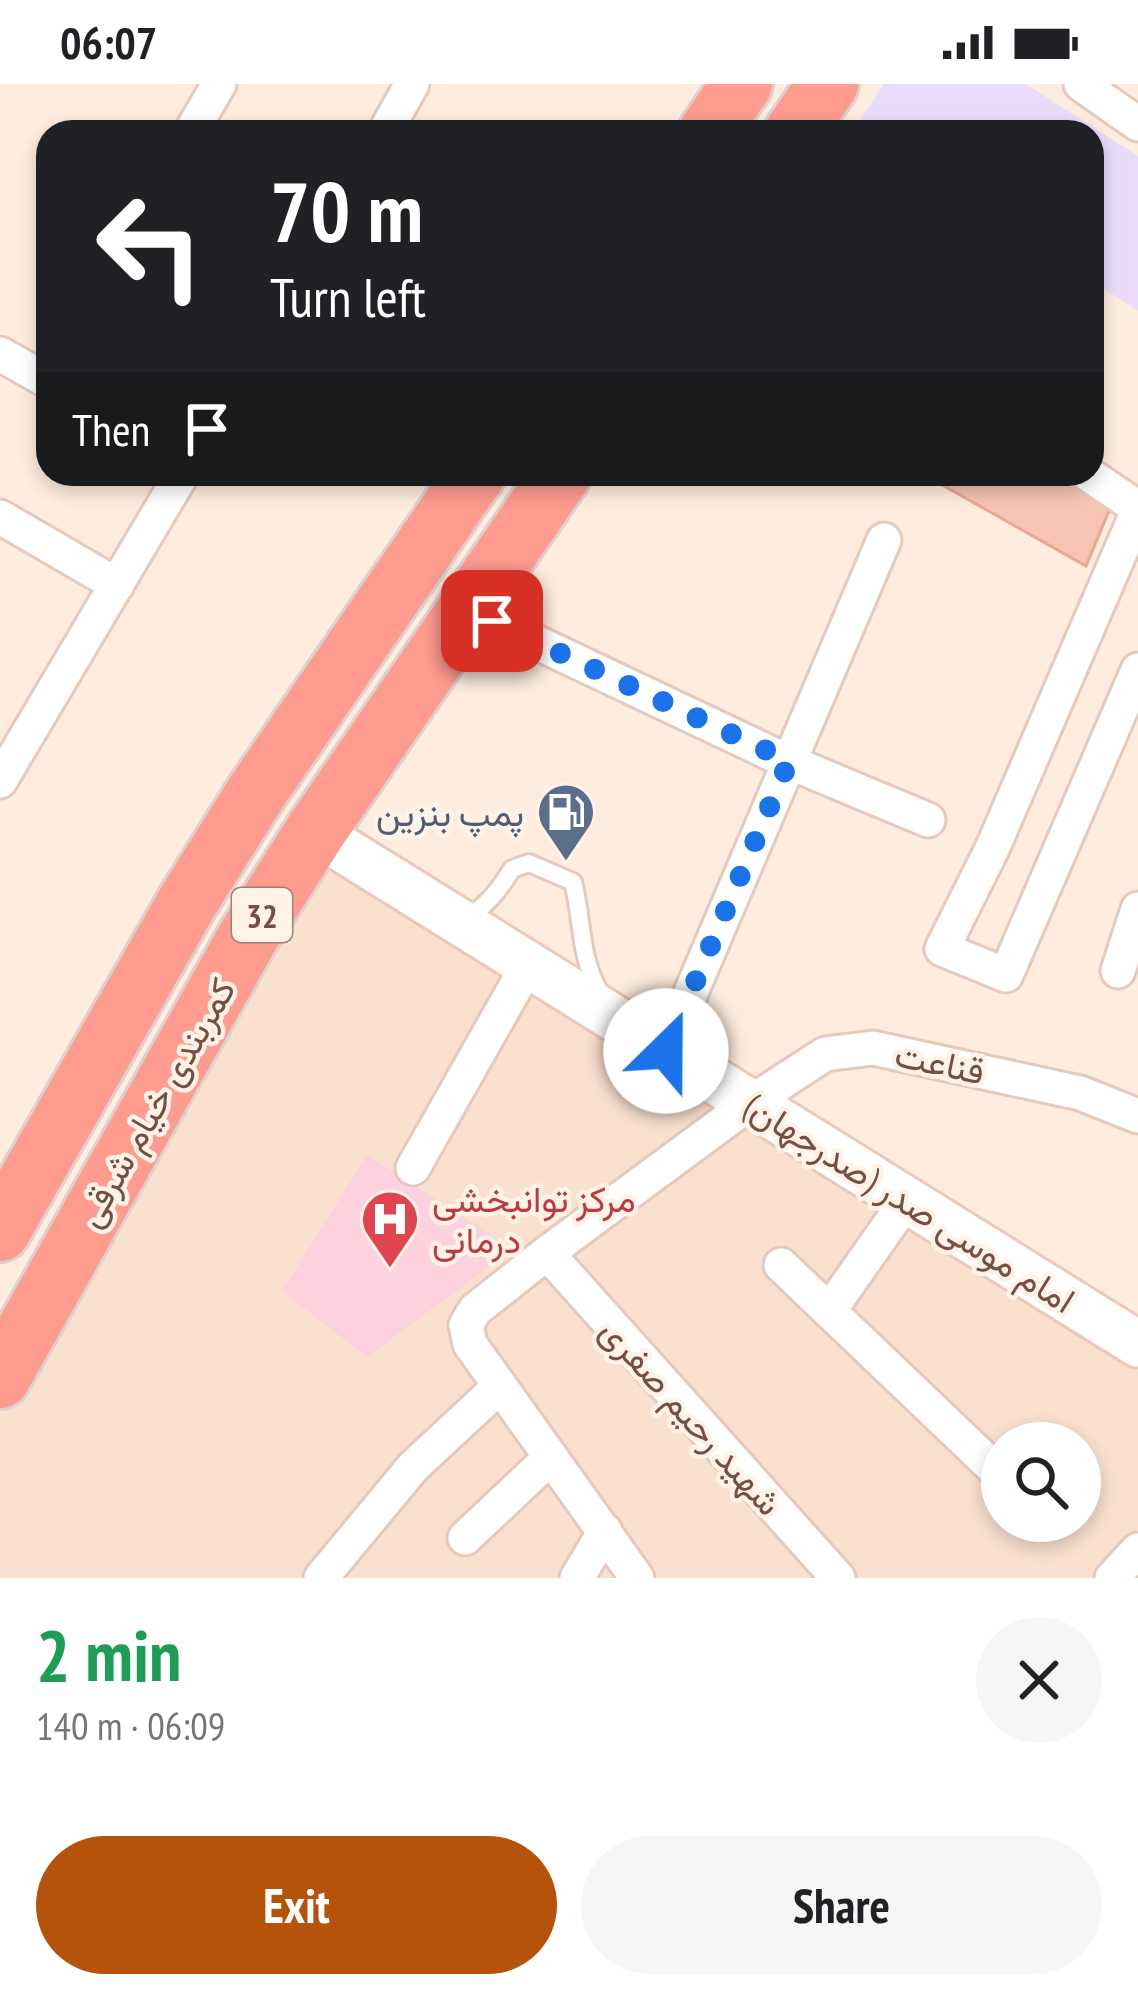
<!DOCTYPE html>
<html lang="en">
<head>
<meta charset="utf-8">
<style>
  body { margin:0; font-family:"PT Sans Narrow",Vazirmatn,sans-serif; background:#f6f6f6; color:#202124; height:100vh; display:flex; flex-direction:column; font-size:45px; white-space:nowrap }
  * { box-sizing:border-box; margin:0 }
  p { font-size:39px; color:#757577 }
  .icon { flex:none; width:66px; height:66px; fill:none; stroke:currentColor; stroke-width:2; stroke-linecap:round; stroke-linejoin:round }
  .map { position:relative; height:1494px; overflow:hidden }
  .sheet { display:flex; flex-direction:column; background:#fff; flex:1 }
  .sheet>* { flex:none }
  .hud { position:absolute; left:36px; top:36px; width:1068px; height:366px; border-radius:36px; box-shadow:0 6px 18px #0003; background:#202124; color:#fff; overflow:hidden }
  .controls { position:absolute; left:981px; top:1338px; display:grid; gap:24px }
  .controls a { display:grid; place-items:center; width:120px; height:120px; border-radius:50%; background:#fff; box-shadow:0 6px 18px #0003; font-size:60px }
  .pin { position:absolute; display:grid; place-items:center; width:102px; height:102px; color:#fff; margin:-51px; border-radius:24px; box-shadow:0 6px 18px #0006 }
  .me { position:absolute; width:132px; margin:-66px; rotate:23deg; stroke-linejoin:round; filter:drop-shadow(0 0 9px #0008) }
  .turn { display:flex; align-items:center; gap:42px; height:252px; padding:0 36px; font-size:54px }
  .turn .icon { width:156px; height:156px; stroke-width:2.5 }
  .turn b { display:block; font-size:84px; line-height:102px }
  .then { display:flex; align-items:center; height:114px; padding:0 36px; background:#0003; gap:24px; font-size:45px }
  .round { display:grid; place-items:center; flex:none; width:126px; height:126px; border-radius:63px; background:#f6f6f6 }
  .headline { display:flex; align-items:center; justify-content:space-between; height:204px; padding:0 36px }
  h1 { font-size:72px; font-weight:700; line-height:90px; color:#1e9e55 }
  .action { display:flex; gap:24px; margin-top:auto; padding:24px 36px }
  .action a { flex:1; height:138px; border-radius:72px; background:#b45309; color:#fff; font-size:48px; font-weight:700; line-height:138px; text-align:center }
  .action a+a { background:#f6f6f6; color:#202124 }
  .status { display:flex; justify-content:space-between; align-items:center; height:84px; padding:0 60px; background:#fff; direction:ltr }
  .status svg { height:33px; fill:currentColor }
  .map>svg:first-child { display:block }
  .residential { fill:#f9e0cf; fill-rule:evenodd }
  .education { fill:#eadbfa }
  .medical { fill:#fdd1dd }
  .building { fill:#f6c4b3; stroke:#eaa792; stroke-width:3 }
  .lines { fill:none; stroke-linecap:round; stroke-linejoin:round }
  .lane-casing { stroke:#e5c9bd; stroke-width:22 }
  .street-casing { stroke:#e5c9bd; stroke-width:39 }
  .secondary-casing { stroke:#ebc9b9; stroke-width:51 }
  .highway-casing { stroke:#dbd1ce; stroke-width:66 }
  .lane { stroke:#fff; stroke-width:16 }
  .street { stroke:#fff; stroke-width:33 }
  .secondary { stroke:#fff; stroke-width:45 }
  .highway { stroke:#ff9b8f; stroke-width:60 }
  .route { stroke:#1a73e8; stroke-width:21; stroke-dasharray:0 37.8 }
  .labels { text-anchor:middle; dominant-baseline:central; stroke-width:9; stroke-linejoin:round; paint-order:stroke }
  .shield { fill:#fff2e7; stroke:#9f8075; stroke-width:3 }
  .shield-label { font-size:33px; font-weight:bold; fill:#764f44 }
  .service-label { font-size:36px; fill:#4e5e75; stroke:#fff2e7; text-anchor:end }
  .street-label { font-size:36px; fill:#764f44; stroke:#fff2e7 }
  .health-label { font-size:36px; fill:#be3a42; stroke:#fff2e7; text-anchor:start }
</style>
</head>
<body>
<div class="status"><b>06:07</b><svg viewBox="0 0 49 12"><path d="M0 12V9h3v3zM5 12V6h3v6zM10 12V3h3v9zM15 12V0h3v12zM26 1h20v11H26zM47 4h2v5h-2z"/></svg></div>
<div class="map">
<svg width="1138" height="1494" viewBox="0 0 1138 1494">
  <rect width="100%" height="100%" fill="#feedde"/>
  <path class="residential" d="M315,748L1138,1262V1494H0V1272ZM1002,1359H1080V1437H1002Z"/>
  <polygon class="education" points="884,0 1026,0 1138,72 1138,227 1092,197 1092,48 865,48 856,42"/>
  <polygon class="medical" points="367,1071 513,1165 367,1273 282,1207"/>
  <polygon class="building" points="923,390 1065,390 1111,422 1086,482"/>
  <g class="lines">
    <g class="lane-casing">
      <path id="lane" d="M462,836C485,824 498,808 512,785L529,779L573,798C583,836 579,875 601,910"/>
    </g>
    <g class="street-casing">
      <g id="street">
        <polyline points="1081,0 1138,40"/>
        <polyline points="191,48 219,0"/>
        <polyline points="385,48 412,0"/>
        <polyline points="0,270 48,297"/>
        <polyline points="1088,390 1138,424"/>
        <polyline points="1138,427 992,765 942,865 1006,891 1138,586"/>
        <polyline points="0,433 117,501"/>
        <polyline points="468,526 789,678 928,736"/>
        <polyline points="0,697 182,390"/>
        <polyline points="1118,887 1138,825"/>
        <polyline points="666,967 884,456"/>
        <polyline points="413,1084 528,881"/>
        <polyline points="547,1169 838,1494"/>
        <polyline points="781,1181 1002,1392"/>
        <polyline points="829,1227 907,1116"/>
        <polyline points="465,1454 551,1373"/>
        <polyline points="321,1494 413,1383 500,1302"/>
        <polyline points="577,1494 605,1447"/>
        <polyline points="637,1494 470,1260 466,1241 475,1226 547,1169 750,1019 825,970 873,964 1080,1009 1138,1032"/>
        <polyline points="1112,1494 1138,1466"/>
      </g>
    </g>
    <g class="secondary-casing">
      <polyline id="secondary" points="315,748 1138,1260"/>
    </g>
    <g class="highway-casing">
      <g id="highway">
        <polyline points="709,48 742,0"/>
        <polyline points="795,48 828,0"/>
        <polyline points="0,1147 188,817 256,709 475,390"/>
        <polyline points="0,1294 248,853 315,748 561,390"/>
      </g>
    </g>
    <use href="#lane" class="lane"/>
    <use href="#street" class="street"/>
    <use href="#secondary" class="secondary"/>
    <use href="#highway" class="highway"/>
  </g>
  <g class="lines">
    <polyline class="route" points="492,537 789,677 666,967"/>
  </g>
  <defs>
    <g id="fuel-pin" transform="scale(3)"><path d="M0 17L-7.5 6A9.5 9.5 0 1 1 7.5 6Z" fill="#5c6f8a" stroke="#fff2e7"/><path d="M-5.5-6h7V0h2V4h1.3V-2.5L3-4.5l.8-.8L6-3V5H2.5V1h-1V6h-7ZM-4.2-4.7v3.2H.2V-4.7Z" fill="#fff"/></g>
    <g id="hospital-pin" transform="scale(3)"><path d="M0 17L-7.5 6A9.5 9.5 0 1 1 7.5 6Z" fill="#e0444e" stroke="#fff2e7"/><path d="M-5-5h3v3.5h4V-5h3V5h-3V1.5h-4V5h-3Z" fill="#fff"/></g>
  </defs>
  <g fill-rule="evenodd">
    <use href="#fuel-pin" x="566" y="728"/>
    <use href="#hospital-pin" x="390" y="1135"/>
  </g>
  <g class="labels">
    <rect class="shield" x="232" y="804" width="60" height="54" rx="9"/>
    <g class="shield-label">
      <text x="262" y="831">32</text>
    </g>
    <g class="service-label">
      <text x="524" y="728">پمپ بنزین</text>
    </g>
    <g class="street-label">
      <text transform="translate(940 978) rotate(12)">قناعت</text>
      <text transform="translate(155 1018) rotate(-60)">کمربندی خیام شرقی</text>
      <text transform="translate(910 1118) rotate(32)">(صدرجهان) امام موسی صدر</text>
      <text transform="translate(692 1332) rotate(48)">شهید رحیم صفری</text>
    </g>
    <g class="health-label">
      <text x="432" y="1114">مرکز توانبخشی<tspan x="432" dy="41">درمانی</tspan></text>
    </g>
  </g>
</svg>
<div class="controls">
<a><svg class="icon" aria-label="search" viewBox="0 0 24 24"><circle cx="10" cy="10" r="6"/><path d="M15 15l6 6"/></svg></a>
</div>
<div class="pin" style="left:492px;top:537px;background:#d93025"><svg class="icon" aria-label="arrive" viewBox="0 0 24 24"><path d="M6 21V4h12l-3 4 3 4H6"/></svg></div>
<svg class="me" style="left:666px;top:967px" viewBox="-20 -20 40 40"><circle r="19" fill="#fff"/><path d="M0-13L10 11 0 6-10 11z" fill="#1a73e8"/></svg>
<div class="hud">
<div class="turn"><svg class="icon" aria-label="left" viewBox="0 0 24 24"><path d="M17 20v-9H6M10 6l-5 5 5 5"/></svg><div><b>70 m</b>Turn left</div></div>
<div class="then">Then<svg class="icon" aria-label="arrive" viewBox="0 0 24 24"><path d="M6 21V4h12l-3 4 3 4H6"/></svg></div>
</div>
</div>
<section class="sheet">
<div class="headline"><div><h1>2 min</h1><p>140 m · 06:09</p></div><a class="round"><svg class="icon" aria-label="close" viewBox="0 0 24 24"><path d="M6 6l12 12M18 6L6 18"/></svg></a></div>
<div class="action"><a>Exit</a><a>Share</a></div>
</section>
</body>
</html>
